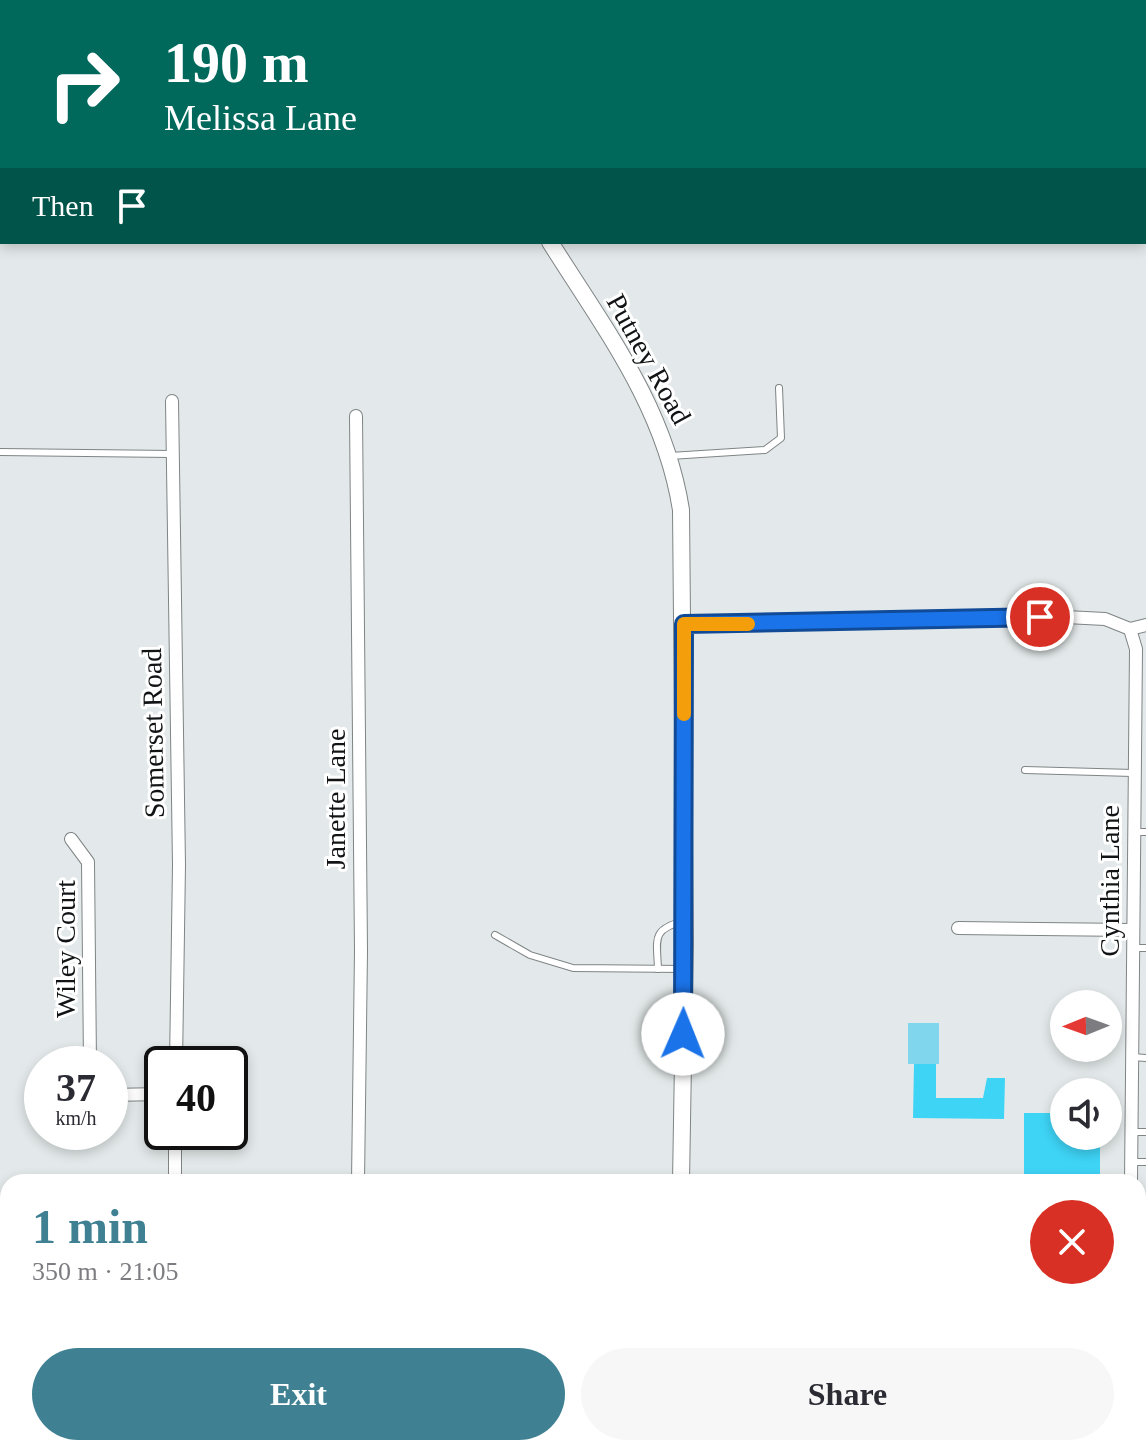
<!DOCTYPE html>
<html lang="en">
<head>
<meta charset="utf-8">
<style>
  body { margin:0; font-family:"Times New Roman",serif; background:#f7f7f7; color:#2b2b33; height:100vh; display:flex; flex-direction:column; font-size:30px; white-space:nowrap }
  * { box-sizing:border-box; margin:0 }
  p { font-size:26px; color:#7c7c81 }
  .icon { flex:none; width:44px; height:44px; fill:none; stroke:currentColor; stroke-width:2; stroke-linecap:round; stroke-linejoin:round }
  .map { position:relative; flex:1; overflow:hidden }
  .panel { position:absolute; left:0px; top:1174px; width:1146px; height:282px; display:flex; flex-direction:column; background:#fff; border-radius:24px 24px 0 0; box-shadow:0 4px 12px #0003 }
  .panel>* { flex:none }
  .banner { position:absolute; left:0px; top:0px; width:1146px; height:244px; box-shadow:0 4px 12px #0003; background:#00695c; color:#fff; overflow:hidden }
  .needle { width:52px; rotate:269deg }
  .fabs { position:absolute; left:1050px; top:990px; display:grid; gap:16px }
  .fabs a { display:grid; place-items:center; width:72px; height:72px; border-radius:50%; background:#fff; box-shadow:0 4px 12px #0003; font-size:40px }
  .speed { position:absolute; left:24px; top:1046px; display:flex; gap:16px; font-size:40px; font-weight:700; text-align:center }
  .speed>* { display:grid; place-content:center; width:104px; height:104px; border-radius:50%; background:#fff; box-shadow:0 4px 12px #0003; line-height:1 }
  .speed small { font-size:20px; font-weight:400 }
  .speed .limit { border:4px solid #111; border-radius:12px; background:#fff; color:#111 }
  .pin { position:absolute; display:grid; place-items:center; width:68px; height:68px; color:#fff; margin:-34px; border:4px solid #fff; border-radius:50%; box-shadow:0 2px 8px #0007 }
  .me { position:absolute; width:88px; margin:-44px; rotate:1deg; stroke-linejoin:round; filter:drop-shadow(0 0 6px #0008) }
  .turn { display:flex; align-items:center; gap:28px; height:168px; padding:0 32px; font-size:36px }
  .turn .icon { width:104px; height:104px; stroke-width:2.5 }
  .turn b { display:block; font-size:56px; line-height:68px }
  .then { display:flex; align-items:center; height:76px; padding:0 32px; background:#0003; gap:16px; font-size:30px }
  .round { display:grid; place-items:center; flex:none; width:84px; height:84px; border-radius:42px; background:#f7f7f7 }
  .overview { display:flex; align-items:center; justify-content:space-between; height:136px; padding:0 32px }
  h1 { font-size:48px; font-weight:600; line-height:60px; color:#3f8192 }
  .action { display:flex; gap:16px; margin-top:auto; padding:16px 32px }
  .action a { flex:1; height:92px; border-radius:48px; background:#3f8192; color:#fff; font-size:32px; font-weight:600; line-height:92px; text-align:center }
  .action a+a { background:#f7f7f7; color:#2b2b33 }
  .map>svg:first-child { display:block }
  .green { fill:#80d6ed }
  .building { fill:#3ed4f6 }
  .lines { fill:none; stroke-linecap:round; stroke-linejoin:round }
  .lane-casing { stroke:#7f8485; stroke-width:8 }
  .street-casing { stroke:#7f8485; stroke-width:14 }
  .secondary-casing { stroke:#7f8485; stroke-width:18 }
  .lane { stroke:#fff; stroke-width:6 }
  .street { stroke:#fff; stroke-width:12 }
  .secondary { stroke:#fff; stroke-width:16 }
  .route-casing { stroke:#114b97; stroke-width:20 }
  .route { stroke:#1a73e8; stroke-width:14 }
  .slow { stroke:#f59e0b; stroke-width:14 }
  .labels { text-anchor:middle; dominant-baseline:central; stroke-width:6; stroke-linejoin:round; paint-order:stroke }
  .street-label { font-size:28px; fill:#111314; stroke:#fff }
</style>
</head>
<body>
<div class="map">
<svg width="1146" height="1455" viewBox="0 0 1146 1455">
  <rect width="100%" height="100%" fill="#e3e9ea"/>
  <rect class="green" x="908" y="1023" width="31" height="41"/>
  <g class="building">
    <polygon points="914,1064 936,1064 936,1098 983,1098 987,1078 1005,1078 1004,1119 913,1118"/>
    <polygon points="1024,1113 1058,1113 1058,1136 1100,1136 1100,1182 1024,1182"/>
  </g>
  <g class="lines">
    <g class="lane-casing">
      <g id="lane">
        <polyline points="1144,181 1146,185"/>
        <polyline points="0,452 172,454"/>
        <polyline points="670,456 765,450 781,438 779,388"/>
        <polyline points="1025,770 1133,773"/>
        <polyline points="1133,832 1146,832"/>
        <polyline points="495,935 530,955 573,968 684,969"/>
        <polyline points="1132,948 1146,948"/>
        <path d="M658,969C657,939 651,930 683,921"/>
        <polyline points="1132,1057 1146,1058"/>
        <polyline points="1132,1132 1146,1132"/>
        <polyline points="1131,1162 1146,1162"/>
        <polyline points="229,1450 286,1455"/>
        <polyline points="531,1455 532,1449 539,1448"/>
      </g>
    </g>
    <g class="street-casing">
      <g id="street">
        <polyline points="779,0 780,2"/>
        <polyline points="1144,8 1146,5"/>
        <polyline points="0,145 2,145"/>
        <polyline points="172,401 179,865 176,1064"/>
        <polyline points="356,416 361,951 358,1182"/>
        <polyline points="684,624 1066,617 1105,619 1130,629 1146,625"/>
        <polyline points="1130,629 1136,649 1131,1182"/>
        <polyline points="71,839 88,862 90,1064"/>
        <polyline points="958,928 1133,930"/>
        <polyline points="110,1095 162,1094"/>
        <polyline points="175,1182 175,1132"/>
        <polyline points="78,1448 97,1452 229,1450"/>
        <polyline points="936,1448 936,1455"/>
        <polyline points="579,1455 579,1448"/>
      </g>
    </g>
    <g class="secondary-casing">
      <g id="secondary">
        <polyline points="241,2 241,0"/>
        <path d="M550,242C604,328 665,407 681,510L685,942L681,1182"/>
        <polyline points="0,1269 8,1269"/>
        <polyline points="1138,1282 1146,1283"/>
      </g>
    </g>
    <use href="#lane" class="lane"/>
    <use href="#street" class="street"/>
    <use href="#secondary" class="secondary"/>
  </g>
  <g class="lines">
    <g class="route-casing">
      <polyline id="route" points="683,1034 684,624 1040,617"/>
    </g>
    <use href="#route" class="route"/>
    <polyline class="slow" points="684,714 684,624 748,624"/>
  </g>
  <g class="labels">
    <g class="street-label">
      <text transform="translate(649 359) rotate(61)">Putney Road</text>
      <text transform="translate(153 733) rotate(-91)">Somerset Road</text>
      <text transform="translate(335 799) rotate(-90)">Janette Lane</text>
      <text transform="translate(1109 881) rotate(-90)">Cynthia Lane</text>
      <text transform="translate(65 949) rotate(-90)">Wiley Court</text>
    </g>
  </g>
</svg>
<div class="fabs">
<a><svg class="needle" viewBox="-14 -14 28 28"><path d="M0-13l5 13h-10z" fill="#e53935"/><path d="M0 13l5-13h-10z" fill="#7c7c81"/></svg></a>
<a><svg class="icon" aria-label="sound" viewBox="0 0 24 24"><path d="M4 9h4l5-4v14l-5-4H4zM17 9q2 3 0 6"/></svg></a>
</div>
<div class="speed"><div>37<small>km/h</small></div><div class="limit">40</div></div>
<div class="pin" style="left:1040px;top:617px;background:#d93025"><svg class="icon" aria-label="arrive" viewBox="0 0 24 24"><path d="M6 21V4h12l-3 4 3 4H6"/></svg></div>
<svg class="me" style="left:683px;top:1034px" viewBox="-20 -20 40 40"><circle r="19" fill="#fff"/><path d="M0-13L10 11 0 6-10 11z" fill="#1a73e8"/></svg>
<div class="banner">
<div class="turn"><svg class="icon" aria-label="right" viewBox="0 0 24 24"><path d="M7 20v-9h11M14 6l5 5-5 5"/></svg><div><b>190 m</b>Melissa Lane</div></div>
<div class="then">Then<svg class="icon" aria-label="arrive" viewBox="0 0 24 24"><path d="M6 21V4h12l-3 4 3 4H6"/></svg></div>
</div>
<section class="panel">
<div class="overview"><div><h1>1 min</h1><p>350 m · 21:05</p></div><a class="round" style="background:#d93025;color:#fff"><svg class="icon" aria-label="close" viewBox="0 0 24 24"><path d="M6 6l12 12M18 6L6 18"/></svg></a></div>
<div class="action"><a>Exit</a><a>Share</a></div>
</section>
</div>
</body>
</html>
